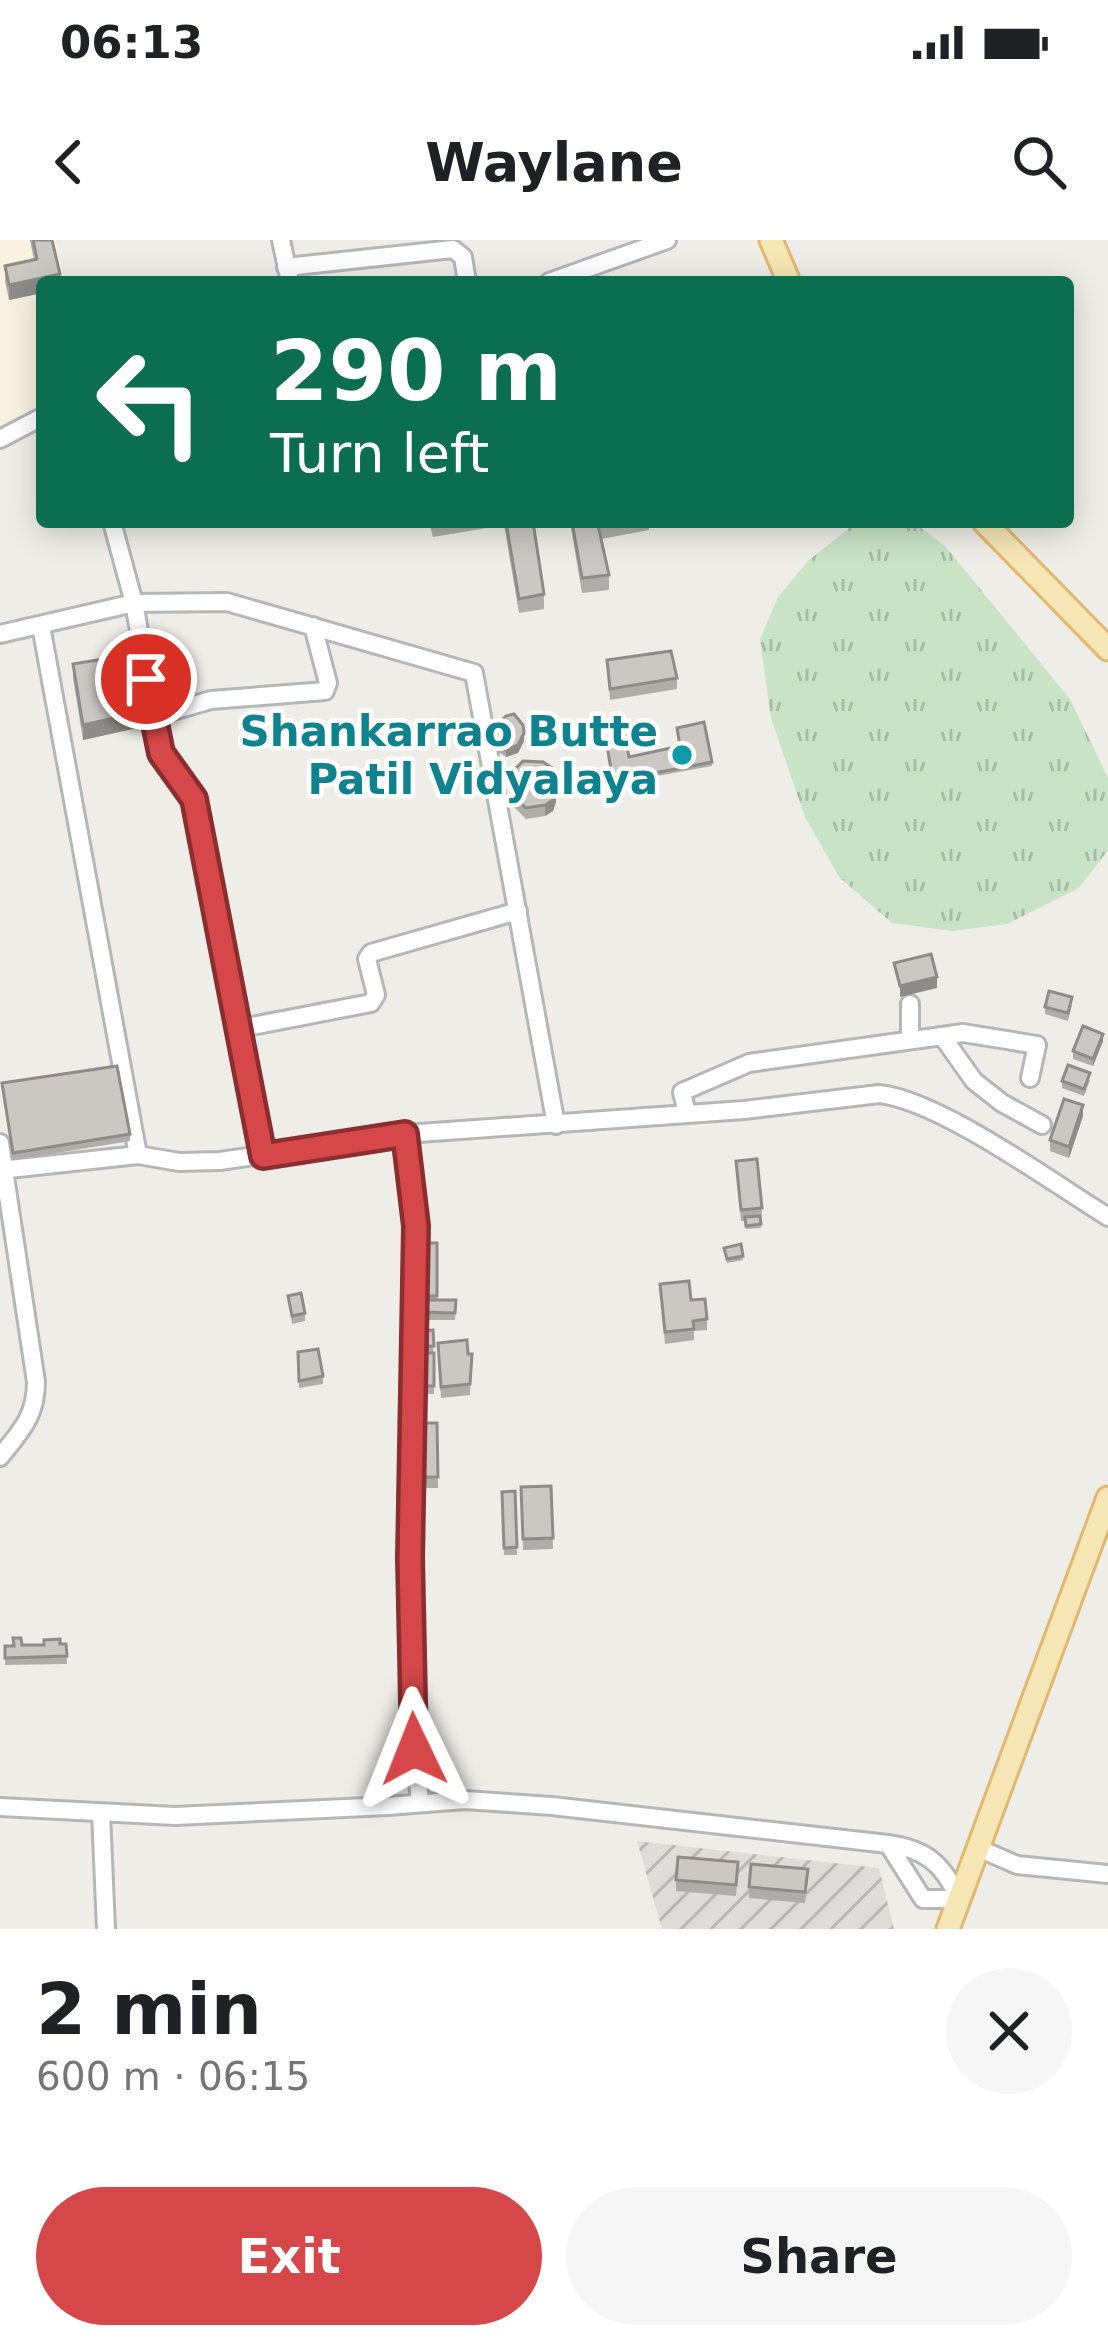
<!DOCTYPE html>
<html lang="en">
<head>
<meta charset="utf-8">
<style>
  body { margin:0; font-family:"DejaVu Sans",sans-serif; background:#f6f6f6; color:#202124; height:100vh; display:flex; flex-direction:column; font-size:45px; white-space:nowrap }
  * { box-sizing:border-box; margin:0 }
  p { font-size:39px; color:#757577 }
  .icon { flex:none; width:66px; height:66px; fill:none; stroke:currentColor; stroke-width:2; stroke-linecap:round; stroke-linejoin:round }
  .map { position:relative; height:1689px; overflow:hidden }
  .side { display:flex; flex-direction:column; background:#fff; flex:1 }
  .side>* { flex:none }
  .guide { position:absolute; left:36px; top:36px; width:1038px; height:252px; border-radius:12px; box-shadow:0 6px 30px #0003; background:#0b6e4f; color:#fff; overflow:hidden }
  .pin { position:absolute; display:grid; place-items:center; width:102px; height:102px; color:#fff; margin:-51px; border:6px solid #fff; border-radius:50%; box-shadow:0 3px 12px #0007 }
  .me { position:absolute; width:132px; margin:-66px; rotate:358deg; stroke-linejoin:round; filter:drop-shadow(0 0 9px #0008) }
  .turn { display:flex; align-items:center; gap:42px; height:252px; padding:0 36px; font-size:54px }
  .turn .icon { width:156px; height:156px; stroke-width:2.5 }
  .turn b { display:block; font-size:84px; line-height:102px }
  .round { display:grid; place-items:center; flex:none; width:126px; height:126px; border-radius:63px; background:#f6f6f6 }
  .summary { display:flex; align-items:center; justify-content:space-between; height:204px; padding:0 36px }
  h1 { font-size:72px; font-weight:800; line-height:90px }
  .primary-button { display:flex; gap:24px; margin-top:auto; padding:24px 36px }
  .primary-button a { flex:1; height:138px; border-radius:72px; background:#d54748; color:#fff; font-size:48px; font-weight:800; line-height:138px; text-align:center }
  .primary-button a+a { background:#f6f6f6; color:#202124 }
  .status { display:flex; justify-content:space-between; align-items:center; height:84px; padding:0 60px; background:#fff; direction:ltr }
  .status svg { height:33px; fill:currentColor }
  header { display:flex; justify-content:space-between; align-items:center; height:156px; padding:0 36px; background:#fff; font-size:54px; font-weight:800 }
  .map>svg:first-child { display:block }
  .commercial { fill:#faf2e1 }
  .industrial { fill:url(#industrial-furrows) }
  .park { fill:url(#park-tufts) }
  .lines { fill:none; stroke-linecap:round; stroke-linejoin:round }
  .minor-casing { stroke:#b4b7ba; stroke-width:22 }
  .major-casing { stroke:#e1b86e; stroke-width:27 }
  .minor { stroke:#fff; stroke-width:16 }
  .major { stroke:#f6e6b6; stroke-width:21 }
  .wall { fill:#afaca9 }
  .shaded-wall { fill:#8e8c89 }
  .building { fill:#cbc8c4; stroke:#8e8c89; stroke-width:3 }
  .route-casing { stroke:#8a2e2f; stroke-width:30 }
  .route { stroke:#d54748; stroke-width:21 }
  .culture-dot { fill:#0f9aa8; stroke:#fff; stroke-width:4.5 }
  .labels { text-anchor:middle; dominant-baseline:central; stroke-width:9; stroke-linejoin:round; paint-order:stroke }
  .culture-label { font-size:42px; font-weight:bold; fill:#0d838f; stroke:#fff; text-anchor:end }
</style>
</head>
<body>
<div class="status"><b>06:13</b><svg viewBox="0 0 49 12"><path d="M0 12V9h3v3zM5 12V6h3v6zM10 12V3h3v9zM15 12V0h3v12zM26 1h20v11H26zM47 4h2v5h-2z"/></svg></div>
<header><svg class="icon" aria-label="back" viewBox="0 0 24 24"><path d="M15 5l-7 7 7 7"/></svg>Waylane<svg class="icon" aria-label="search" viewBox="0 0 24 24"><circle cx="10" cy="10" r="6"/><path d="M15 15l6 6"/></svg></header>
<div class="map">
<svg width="1108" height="1689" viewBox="0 0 1108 1689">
  <defs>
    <pattern id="industrial-furrows" width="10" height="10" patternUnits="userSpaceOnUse" patternTransform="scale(3)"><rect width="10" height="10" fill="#dedcd9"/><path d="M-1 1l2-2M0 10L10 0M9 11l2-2" fill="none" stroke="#b7b6b4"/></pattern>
    <pattern id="park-tufts" width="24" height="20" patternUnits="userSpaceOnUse" patternTransform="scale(3)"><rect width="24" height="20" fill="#c9e3c7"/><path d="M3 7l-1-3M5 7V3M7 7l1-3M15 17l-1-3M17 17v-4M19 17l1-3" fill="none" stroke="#a6bba5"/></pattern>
  </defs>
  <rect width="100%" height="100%" fill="#efede7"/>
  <polygon class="commercial" points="0,0 56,0 65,42 42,42 42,164 0,186"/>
  <polygon class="industrial" points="637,1601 879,1628 894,1689 662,1689"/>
  <polygon class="park" points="857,282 913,282 945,306 1070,459 1108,538 1108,610 1079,648 1007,684 952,691 892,683 839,637 805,577 771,478 760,399 778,357 809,320"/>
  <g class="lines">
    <g class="minor-casing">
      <g id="minor">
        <polyline points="281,0 290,42"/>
        <polyline points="286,27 453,9 463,17 467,42"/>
        <polyline points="549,42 667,0"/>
        <polyline points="0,199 42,177"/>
        <polyline points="41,386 138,915"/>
        <polyline points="0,394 134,363 112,282"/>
        <polyline points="152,477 211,460 325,451 328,443 313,386"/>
        <polyline points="236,789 371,763 376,755 367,719 371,713 518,671"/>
        <polyline points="942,796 963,793 1037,805 1030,838"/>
        <polyline points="910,800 910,764"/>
        <polyline points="687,874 682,852 749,823 942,796 974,841 1002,863 1042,885"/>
        <polyline points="405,894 415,986 410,1318 411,1477 420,1561"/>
        <path d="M0,903L36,1142C36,1176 21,1191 0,1217"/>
        <polyline points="263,916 194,559 161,513 134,363 227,362 474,433 556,885"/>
        <path d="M0,930L138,915L179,922L220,921L405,894L744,870L879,854C939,860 1053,943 1108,977"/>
        <path d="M0,1567L175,1576L388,1566L465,1560L552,1566L888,1604C926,1609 943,1624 959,1659H923L888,1604"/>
        <polyline points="101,1573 106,1689"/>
        <polyline points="978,1608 1017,1625 1108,1634"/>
      </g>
    </g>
    <g class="major-casing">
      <g id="major">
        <polyline points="771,0 789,42"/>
        <polyline points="984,282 1108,409"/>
        <polyline points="948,1689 1108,1258"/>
      </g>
    </g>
    <use href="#minor" class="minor"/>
    <use href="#major" class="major"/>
  </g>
  <g class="wall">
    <polygon points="30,0 52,0 60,42 42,42 42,53 9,60 5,41 5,26 34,20"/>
    <polygon points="429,282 533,282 544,354 544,369 519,373 504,285 433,297"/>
    <polygon points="570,282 649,282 649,290 601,299 609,335 609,350 582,353"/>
    <polygon points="607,420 677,438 677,449 610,460"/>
    <polygon points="73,424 137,488 83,500 73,438"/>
    <polygon points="493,488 524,501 518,513 506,517 495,510"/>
    <polygon points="606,500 629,517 712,522 712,526 613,544"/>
    <polygon points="508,536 556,562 553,571 545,576 526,579 513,566 508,547"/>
    <polygon points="1072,765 1068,781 1045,774 1045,767"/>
    <polygon points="1103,801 1093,826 1073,819 1073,811"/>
    <polygon points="1090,840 1084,856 1062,848 1062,841"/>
    <polygon points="2,843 130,894 130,901 13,920"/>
    <polygon points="1083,876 1069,918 1050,911 1050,900"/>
    <polygon points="736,921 762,968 761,988 746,989 745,981 741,981"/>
    <polygon points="418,1003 437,1003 437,1060 456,1060 455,1080 417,1080"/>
    <polygon points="741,1004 743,1020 727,1023 724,1011"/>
    <polygon points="660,1044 691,1060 707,1079 707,1090 694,1091 694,1100 665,1104"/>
    <polygon points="288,1056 305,1073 305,1081 292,1084"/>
    <polygon points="433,1090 434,1154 418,1154 416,1091"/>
    <polygon points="298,1112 323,1136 323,1144 299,1148"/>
    <polygon points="438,1114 472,1114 470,1155 441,1158"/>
    <polygon points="418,1183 437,1183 438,1248 418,1248"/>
    <polygon points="551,1246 553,1309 523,1310 521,1247"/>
    <polygon points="515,1251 517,1315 504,1315 502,1252"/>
    <polygon points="66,1404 67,1424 5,1425 5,1406"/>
    <polygon points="738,1633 736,1656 676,1651 676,1640"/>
    <polygon points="808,1640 805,1663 749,1658 749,1647"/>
  </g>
  <g class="shaded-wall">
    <polygon points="60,34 60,42 42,42 42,53 9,60 9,45"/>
    <polygon points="137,473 137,488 83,500 83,485"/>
    <polygon points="524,493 524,501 518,513 506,517 506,510"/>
    <polygon points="556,551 556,562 553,571 545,576 545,565"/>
    <polygon points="937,737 937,748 900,757 900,746"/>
    <polygon points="1103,794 1103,801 1093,826 1093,819"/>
    <polygon points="1083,865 1083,876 1069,918 1069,907"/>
  </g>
  <g class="building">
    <polygon points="33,0 52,0 60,34 9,45 5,26 37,19"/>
    <polygon points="506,282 533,282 544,354 519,359"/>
    <polygon points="572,282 616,282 598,285 609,335 582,338"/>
    <polygon points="671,411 677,438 610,449 607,420"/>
    <polygon points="122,416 137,473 83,485 73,424"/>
    <polygon points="514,474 523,485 524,493 518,505 506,510 495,502 493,488 506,476"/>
    <polygon points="704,482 712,522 613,541 606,500 625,496 629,517 680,506 677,488"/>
    <polygon points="523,521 543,522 552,528 556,551 553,560 545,565 526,568 513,555 508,536"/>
    <polygon points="931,714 937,737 900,746 894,723"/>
    <polygon points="1049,751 1072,757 1068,773 1045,767"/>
    <polygon points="1083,786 1103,794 1093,819 1073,811"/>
    <polygon points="1068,825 1090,833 1084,849 1062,841"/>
    <polygon points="117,826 130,894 13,913 2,843"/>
    <polygon points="1064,859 1083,865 1069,907 1050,900"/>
    <polygon points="757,919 762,968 741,970 736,921"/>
    <polygon points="760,976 761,984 746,986 745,977"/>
    <polygon points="418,1003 437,1003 437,1056 417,1056"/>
    <polygon points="741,1004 743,1016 727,1019 724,1008"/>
    <polygon points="689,1041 691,1060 705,1059 707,1079 693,1081 694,1089 665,1092 660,1044"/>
    <polygon points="301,1053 305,1073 292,1076 288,1056"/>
    <polygon points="417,1060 456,1060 455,1073 417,1072"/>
    <polygon points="433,1090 434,1106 417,1107 416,1091"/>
    <polygon points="467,1100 468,1114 472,1114 470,1144 441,1147 438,1103"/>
    <polygon points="318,1109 323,1136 299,1141 298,1112"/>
    <rect x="418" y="1113" width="16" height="33"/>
    <polygon points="418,1183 437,1183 438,1237 418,1237"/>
    <polygon points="551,1246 553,1298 523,1299 521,1247"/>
    <polygon points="515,1251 517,1307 504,1308 502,1252"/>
    <polygon points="13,1398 21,1398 22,1405 44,1405 44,1400 60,1399 60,1404 66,1404 67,1416 5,1418 5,1406 14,1406"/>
    <polygon points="678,1617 738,1622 736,1645 676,1640"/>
    <polygon points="751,1624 808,1629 805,1652 749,1647"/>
  </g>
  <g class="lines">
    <g class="route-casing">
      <polyline id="route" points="146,439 161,513 194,559 263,916 405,894 416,986 410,1318 414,1509"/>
    </g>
    <use href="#route" class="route"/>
  </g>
  <circle class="culture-dot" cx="682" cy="515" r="12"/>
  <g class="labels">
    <g class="culture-label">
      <text x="658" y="491">Shankarrao Butte<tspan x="658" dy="48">Patil Vidyalaya</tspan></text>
    </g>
  </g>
</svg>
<div class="pin" style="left:146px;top:439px;background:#d93025"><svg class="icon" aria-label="arrive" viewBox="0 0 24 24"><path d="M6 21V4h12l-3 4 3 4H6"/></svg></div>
<svg class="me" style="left:414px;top:1509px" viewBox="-20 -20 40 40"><path d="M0-17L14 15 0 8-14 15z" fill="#d54748" stroke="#fff" stroke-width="4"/></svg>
<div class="guide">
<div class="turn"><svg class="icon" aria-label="left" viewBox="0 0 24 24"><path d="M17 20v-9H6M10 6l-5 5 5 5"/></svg><div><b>290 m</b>Turn left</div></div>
</div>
</div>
<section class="side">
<div class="summary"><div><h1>2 min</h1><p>600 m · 06:15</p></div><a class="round"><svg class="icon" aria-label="close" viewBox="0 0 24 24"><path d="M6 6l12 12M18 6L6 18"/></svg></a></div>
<div class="primary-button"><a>Exit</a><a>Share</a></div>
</section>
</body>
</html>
